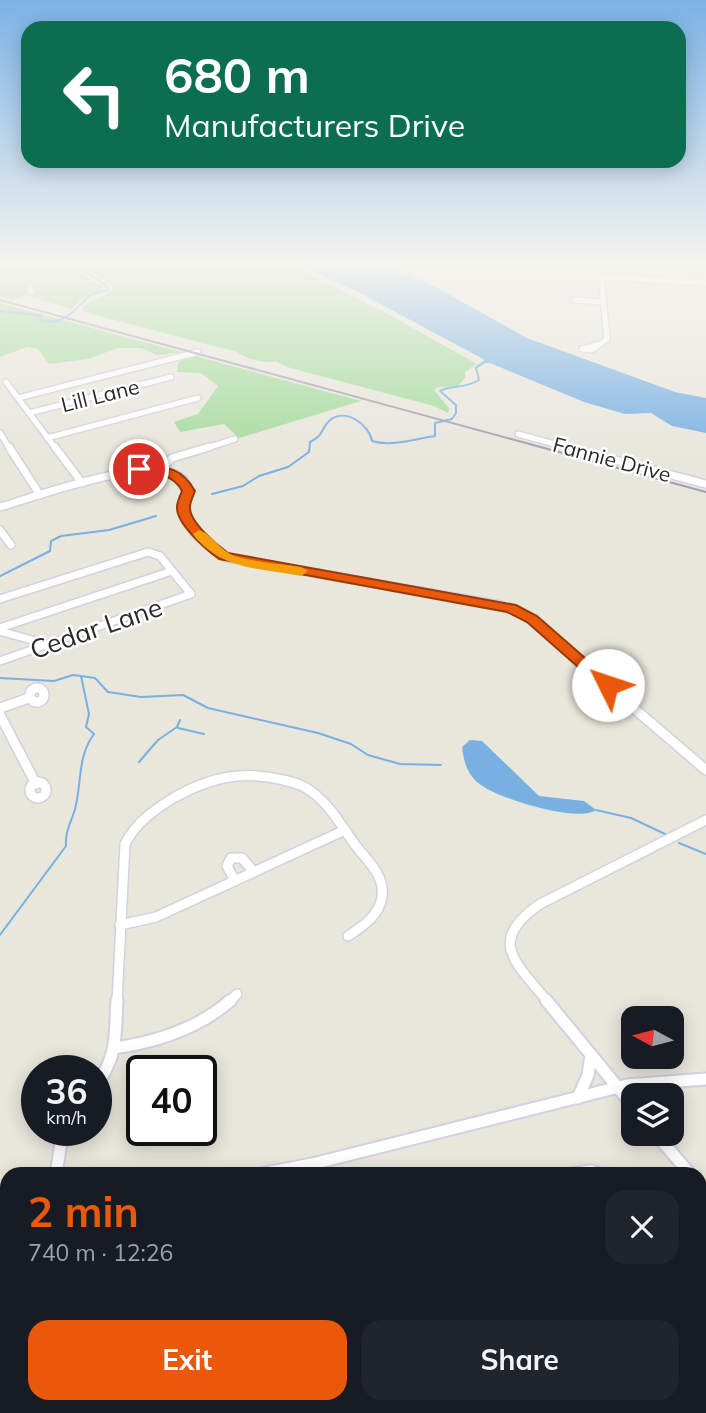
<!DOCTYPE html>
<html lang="en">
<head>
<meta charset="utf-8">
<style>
  body { margin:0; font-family:Mulish,sans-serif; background:#20242c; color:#f1f3f6; height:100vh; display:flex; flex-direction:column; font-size:26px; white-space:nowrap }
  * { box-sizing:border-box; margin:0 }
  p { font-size:23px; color:#9ea1a6 }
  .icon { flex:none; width:38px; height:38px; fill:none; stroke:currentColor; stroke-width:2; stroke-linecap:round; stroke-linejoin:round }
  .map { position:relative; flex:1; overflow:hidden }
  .panel { position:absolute; left:0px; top:1167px; width:707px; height:247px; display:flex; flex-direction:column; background:#171b24; border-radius:21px 21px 0 0; box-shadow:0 4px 18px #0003 }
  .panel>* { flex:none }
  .hud { position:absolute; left:21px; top:21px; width:665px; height:147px; border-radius:21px; box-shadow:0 4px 18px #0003; background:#0b6e4f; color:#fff; overflow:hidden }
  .needle { width:46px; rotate:277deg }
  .fabs { position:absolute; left:621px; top:1006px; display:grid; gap:14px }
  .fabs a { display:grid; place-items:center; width:63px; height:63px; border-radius:14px; background:#171b24; box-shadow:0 4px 18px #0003; font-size:35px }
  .speed { position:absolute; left:21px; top:1055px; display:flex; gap:14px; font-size:35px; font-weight:700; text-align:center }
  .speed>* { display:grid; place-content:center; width:91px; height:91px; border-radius:50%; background:#171b24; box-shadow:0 4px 18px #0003; line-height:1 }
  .speed small { font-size:18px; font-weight:400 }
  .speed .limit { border:4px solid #111; border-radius:10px; background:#fff; color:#111 }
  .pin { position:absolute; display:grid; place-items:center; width:60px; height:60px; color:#fff; margin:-30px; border:4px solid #fff; border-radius:50%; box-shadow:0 2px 7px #0007 }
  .me { position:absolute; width:77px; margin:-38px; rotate:311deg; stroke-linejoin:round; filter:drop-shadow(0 0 5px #0008) }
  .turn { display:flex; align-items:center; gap:24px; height:147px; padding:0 28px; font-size:32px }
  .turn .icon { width:91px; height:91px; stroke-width:2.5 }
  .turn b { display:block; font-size:49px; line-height:60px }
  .round { display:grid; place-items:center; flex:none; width:74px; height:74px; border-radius:21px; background:#20242c }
  .summary { display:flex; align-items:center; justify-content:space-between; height:119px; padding:0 28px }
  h1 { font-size:42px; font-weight:700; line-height:52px; color:#ea580c }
  .action { display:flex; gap:14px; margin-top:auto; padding:14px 28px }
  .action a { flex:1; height:80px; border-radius:21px; background:#ea580c; color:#fff; font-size:28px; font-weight:700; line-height:80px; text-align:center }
  .action a+a { background:#20242c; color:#f1f3f6 }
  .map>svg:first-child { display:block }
  .green { fill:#a5db9d }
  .water { fill:#78b0e2 }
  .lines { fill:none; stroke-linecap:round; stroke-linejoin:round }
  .stream { stroke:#78b0e2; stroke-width:2 }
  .minor-far3-casing { stroke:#d1d1e0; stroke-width:8 }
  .minor-far2-casing { stroke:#d1d1e0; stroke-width:10 }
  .minor-far1-casing { stroke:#d1d1e0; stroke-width:12 }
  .minor-casing { stroke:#d1d1e0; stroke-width:15 }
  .minor-far3 { stroke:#fff; stroke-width:5 }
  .minor-far2 { stroke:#fff; stroke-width:7 }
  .minor-far1 { stroke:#fff; stroke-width:9 }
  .minor { stroke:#fff; stroke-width:11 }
  .rail { stroke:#a09fb1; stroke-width:2 }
  .route { fill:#ea580c; stroke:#983908; stroke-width:2 }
  .slow { fill:#f59e0b }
  .labels { text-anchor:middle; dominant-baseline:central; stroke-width:5; stroke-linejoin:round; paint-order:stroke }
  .far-street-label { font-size:21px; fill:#292929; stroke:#fff }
  .street-label { font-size:26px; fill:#292929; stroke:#fff }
</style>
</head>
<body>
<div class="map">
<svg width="706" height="1413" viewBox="0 0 706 1413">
  <rect width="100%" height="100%" fill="#e9e6dc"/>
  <g class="green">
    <polygon points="0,266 88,266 79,272 91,280 77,284 94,282 102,285 104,291 82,298 71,309 27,296 35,292 31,285 28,286 28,294 13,300 0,297"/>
    <path d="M105,266L185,268L194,266H292L384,312L477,364L465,372V378L458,386L438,387L434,390L449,408L448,413L434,406L287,367L276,361C265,364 246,359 237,352L84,312L82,308C92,298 102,299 112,290V284L88,270Z"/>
    <polygon points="0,303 361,401 239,438 224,424 180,432 174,422 198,414 218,386 201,373 177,372 178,364 185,356 176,353 157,355 141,348 118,348 88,359 49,364 38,349 27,347 0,357"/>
  </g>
  <g class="water">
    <polygon points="302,266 386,266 432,285 527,338 675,392 706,398 706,433 672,426 651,413 625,414 584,402 490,363 485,363 475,370 475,367 485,360 358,292"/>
    <path d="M470,740L482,741L539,796L584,801L596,810C578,823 500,799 481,785C468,776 464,763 462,747Z"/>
  </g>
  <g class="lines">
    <g class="stream">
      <polyline points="177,266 185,266"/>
      <path d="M0,311L38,315L41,316L40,320C63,327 72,312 87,298C92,293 101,292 108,290L107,286L84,271L95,266"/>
      <path d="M212,494L243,486L259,476L288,467L309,452L310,442C324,435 320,431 328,422C344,406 369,424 372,441C391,447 415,439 435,436V423L452,419L456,413V405L440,391C453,384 462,390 479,380L476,368"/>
      <polyline points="0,576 50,551 51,541 61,536 109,530 156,516"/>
      <polyline points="81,676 95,678 108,692 141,697 183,695 208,708 318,733 351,744 368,755 400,764 441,765"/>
      <path d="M0,678L54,681L73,675L81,676L89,714L86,727L94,734C77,757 82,783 75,809C71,823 65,831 66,846L0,935"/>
      <polyline points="178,728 204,734"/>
      <polyline points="139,762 158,740 177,727 180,720"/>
      <polyline points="596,810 631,818 665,834"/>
      <polyline points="679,843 706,854"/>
    </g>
    <g class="minor-far3-casing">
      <g id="minor-far3">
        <polyline points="679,266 706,270"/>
        <polyline points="575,300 602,302"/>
        <polyline points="597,345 582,349 592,350 607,339 601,277 706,283"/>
        <polyline points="6,382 56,449"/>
        <polyline points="18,398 198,352"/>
        <polyline points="29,413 171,377"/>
        <polyline points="0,433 10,449"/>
        <polyline points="518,434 573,449"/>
        <polyline points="47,438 198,398"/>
        <polyline points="203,449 235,439"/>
      </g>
    </g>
    <g class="minor-far2-casing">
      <g id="minor-far2">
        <polyline points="9,447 40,495"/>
        <polyline points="55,447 82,483"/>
        <polyline points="566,447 706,484"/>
        <polyline points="160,470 172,458 209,447"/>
        <path d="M0,507C30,499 174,444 187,486C189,495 184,499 183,507C181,527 212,550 227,558L500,605L525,615L610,688"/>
        <polyline points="0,530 11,545"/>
        <polyline points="0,599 148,552 160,556 191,594 0,661"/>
        <polyline points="0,628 172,571"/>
        <polyline points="0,631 46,644"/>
      </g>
    </g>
    <g class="minor-far1-casing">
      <g id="minor-far1">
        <polyline points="608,686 706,770"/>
        <circle cx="37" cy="695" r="7"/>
        <polyline points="0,708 29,698"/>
        <polyline points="0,715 36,784"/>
        <circle cx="38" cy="790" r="8"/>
        <polyline points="235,881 227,866 231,858 242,858 254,872"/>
        <polyline points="120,925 156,917 345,830"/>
        <path d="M117,1002L125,844C136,822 154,810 175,797C211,777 243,770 283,780C293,782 304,785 312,792C331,806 342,827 356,846C368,861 385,876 382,897C379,916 363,926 348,936"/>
        <polyline points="229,1002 237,994"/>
        <path d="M548,1002C516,963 486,941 540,904L706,820"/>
      </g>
    </g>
    <g class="minor-casing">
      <g id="minor">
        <polyline points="546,1000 634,1107"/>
        <path d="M114,1048C157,1042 198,1029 231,1000"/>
        <path d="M96,1086C118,1055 115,1036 117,1000"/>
        <polyline points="578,1098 588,1075 591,1055"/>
        <polyline points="656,1134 690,1174"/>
        <polyline points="56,1174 63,1130"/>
        <polyline points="260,1174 312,1164 627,1085 706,1079"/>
        <polyline points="570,1174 591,1171 600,1174"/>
        <polyline points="700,1187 706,1194"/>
        <polyline points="0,1200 7,1198"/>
        <polyline points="700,1270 706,1264"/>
        <polyline points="273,1407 280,1413"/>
        <polyline points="406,1413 421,1407"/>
      </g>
    </g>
    <use href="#minor-far3" class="minor-far3"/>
    <use href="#minor-far2" class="minor-far2"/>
    <use href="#minor-far1" class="minor-far1"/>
    <use href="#minor" class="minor"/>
    <polyline class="rail" points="0,300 706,492"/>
  </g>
  <linearGradient id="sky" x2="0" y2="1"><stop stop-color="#7bb2e6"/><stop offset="0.57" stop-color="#f5f4ef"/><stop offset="1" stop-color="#f5f4ef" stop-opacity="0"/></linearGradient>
  <rect width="706" height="463" fill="url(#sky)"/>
  <path class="route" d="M139,465C165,467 181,466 195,491C193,496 190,502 190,507C189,522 217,545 228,553L516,605L537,616L616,685L614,689H603L527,622L507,612L219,559C207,550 176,524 177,507C177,502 180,496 182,491C172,472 154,475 135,471V466Z"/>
  <path class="slow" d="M199,530C213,535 220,551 235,556C255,562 280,564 301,567L308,571L301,576C259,568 224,570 195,537L193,534Z"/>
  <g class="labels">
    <g class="far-street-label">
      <text transform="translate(100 395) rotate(-14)">Lill Lane</text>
      <text transform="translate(612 459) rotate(15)">Fannie Drive</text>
    </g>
    <g class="street-label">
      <text transform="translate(96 628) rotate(-19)">Cedar Lane</text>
    </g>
  </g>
</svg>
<div class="fabs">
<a><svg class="needle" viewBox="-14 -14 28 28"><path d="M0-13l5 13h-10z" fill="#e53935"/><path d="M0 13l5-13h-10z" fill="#9ea1a6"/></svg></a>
<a><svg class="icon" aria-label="layers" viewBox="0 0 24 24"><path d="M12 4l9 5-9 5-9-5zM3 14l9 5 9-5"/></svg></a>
</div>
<div class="speed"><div>36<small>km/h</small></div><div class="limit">40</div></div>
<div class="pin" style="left:139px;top:469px;background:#d93025"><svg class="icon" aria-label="arrive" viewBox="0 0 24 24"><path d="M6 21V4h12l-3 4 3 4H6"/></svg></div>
<svg class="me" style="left:608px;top:685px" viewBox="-20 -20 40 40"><circle r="19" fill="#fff"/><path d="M0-13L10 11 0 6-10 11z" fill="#ea580c"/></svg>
<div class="hud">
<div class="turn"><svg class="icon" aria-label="left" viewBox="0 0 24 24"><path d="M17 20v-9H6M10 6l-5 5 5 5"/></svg><div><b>680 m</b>Manufacturers Drive</div></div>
</div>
<section class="panel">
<div class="summary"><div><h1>2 min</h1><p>740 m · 12:26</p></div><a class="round"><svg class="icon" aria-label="close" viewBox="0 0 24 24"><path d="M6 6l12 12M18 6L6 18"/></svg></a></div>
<div class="action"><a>Exit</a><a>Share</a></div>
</section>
</div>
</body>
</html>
